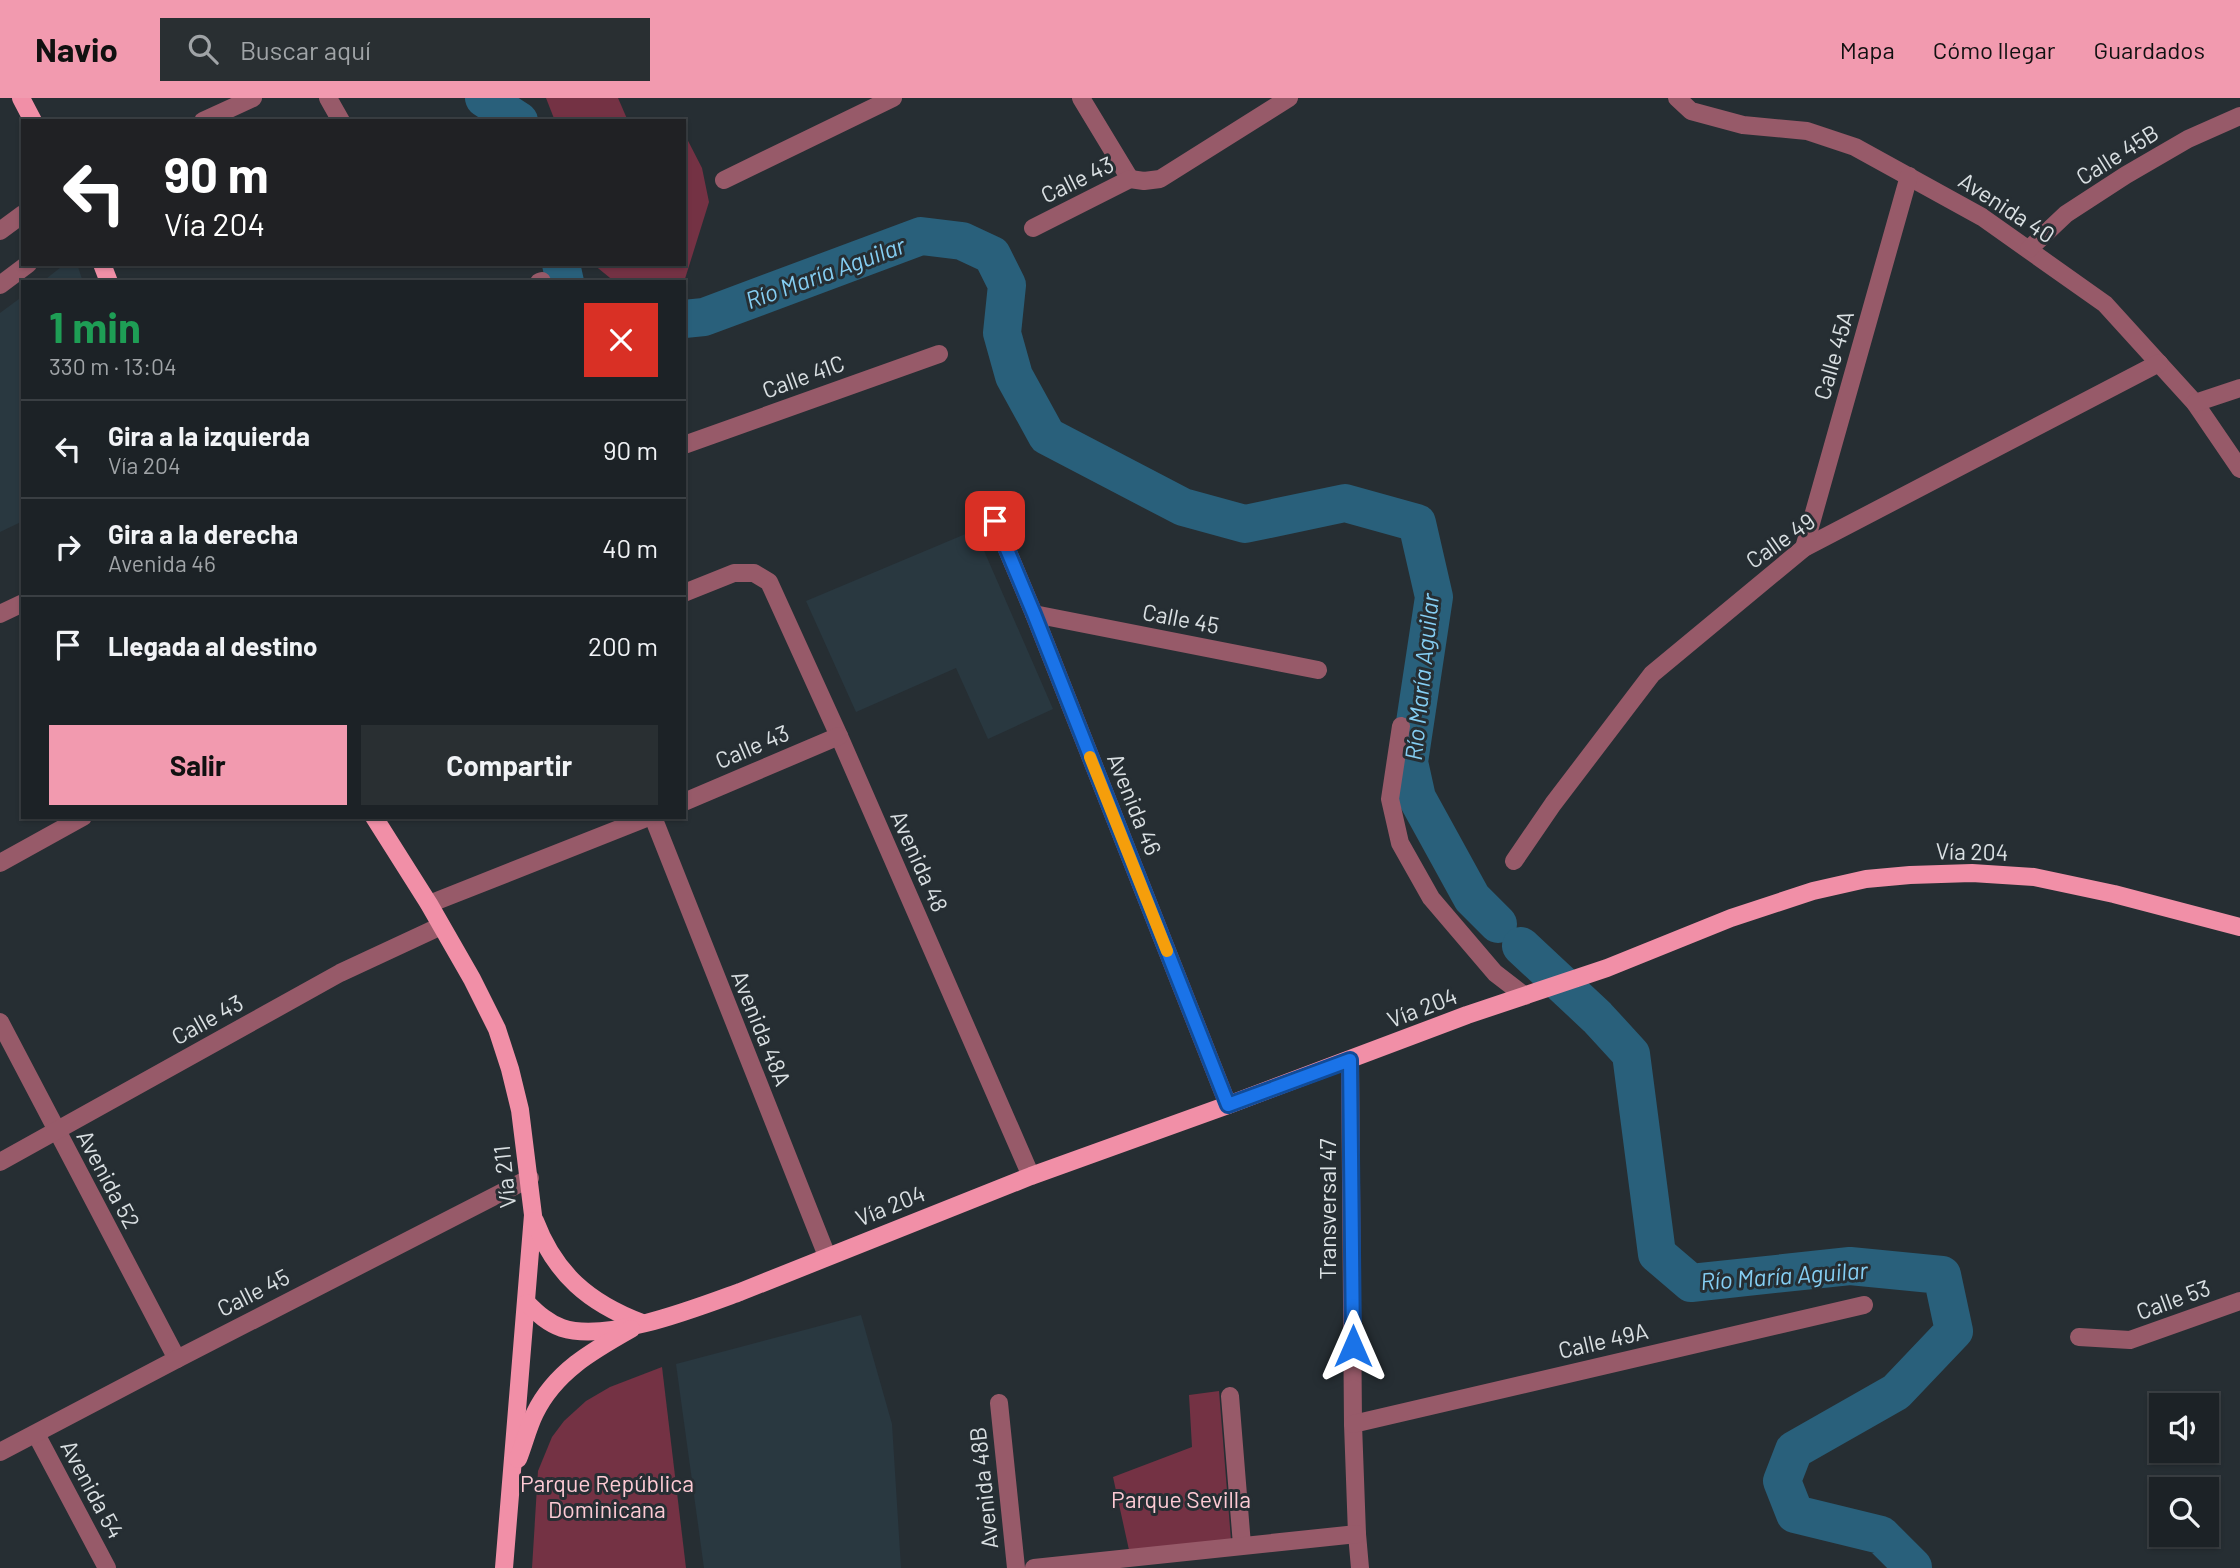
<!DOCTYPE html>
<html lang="es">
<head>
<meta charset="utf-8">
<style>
  body { margin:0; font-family:Barlow,sans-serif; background:#292f32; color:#f1f3f6; height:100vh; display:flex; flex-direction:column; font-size:26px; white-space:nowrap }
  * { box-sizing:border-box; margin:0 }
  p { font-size:23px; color:#a0a4a7 }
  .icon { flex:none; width:38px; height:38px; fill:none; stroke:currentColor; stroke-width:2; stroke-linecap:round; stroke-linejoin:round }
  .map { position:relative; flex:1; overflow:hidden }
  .drawer { position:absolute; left:21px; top:182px; width:665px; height:539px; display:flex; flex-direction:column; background:#1c2226; border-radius:0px; box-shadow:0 2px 5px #0004,0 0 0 2px #3a3f43 }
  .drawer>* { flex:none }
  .banner { position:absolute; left:21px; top:21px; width:665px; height:147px; border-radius:0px; box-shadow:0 2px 5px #0004,0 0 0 2px #3a3f43; background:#202124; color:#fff; overflow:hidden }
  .fabs { position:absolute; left:2149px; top:1295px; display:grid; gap:14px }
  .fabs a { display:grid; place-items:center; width:70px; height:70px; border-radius:0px; background:#1c2226; box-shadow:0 2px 5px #0004,0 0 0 2px #3a3f43; font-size:35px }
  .pin { position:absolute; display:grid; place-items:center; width:60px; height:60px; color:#fff; margin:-30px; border-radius:14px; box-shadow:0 4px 10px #0006 }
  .me { position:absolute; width:77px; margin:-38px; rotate:0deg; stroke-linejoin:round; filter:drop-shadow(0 0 5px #0008) }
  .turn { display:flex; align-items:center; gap:24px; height:147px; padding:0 28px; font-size:32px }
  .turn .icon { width:91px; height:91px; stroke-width:2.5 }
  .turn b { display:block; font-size:49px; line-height:60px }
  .round { display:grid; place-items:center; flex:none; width:74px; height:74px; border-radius:0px; background:#292f32 }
  .headline { display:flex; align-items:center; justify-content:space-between; height:119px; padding:0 28px }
  h1 { font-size:42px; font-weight:700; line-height:52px; color:#1e9e55 }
  .button { display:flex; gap:14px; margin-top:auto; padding:14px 28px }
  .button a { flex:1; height:80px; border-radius:0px; background:#f29aaf; color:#111; font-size:28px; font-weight:700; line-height:80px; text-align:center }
  .button a+a { background:#292f32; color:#f1f3f6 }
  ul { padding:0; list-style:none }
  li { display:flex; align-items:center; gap:21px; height:98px; padding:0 28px; border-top:2px solid #3a3f43 }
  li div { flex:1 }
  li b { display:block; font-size:26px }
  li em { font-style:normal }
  header { display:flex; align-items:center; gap:42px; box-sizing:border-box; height:98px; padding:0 35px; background:#f29aaf; color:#111 }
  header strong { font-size:33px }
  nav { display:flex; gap:38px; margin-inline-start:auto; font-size:24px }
  .search { width:490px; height:63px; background:#292f32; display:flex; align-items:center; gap:18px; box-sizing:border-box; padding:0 24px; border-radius:0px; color:#a0a4a7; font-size:26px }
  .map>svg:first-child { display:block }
  .built { fill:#293840 }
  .green { fill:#743244 }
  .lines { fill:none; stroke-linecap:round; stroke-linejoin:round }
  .river { stroke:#29607b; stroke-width:38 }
  .minor { stroke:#975a69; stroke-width:18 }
  .major { stroke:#f18fa7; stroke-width:18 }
  .route-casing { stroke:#114b97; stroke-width:18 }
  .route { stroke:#1a73e8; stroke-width:12 }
  .slow { stroke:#f59e0b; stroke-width:12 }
  .labels { text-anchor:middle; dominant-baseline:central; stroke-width:6; stroke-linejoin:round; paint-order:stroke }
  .street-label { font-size:23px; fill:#dae0e3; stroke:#262e33 }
  .park-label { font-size:23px; fill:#fdcad4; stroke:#262e33 }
  .water-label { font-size:24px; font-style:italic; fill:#85cef3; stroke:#262e33 }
</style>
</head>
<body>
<header>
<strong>Navio</strong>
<div class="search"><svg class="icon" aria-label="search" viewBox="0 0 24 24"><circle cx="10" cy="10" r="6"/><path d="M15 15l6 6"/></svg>Buscar aquí</div>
<nav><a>Mapa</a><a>Cómo llegar</a><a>Guardados</a></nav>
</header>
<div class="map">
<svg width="2240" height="1470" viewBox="0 0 2240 1470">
  <rect width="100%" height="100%" fill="#262e33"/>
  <g class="built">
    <polygon points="65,166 77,166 83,184 42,184"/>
    <polygon points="23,198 23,423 0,434 0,215"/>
    <polygon points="975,432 1053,611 988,641 956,570 856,614 806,503"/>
    <polygon points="861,1217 892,1326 901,1470 704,1470 676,1266"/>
  </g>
  <g class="green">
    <polygon points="546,0 618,0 628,23 555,23"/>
    <polygon points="684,35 702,70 709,104 684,184 615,184 593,166 684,166"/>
    <polygon points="662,1269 686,1470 532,1470 538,1373 552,1339 564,1323 586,1303 610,1289"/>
    <polygon points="1219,1293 1231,1442 1129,1452 1113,1379 1192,1349 1189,1297"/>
  </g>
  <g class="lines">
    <g class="river">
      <polyline points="484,0 519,23"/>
      <polyline points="561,166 565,184"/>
      <polyline points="684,221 704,219 921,138 962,143 992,157 1007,187 1002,235 1014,278 1047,338 1183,409 1245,426 1345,405 1417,425 1434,499 1409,664 1417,700 1472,800 1498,826"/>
      <polyline points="1521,848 1597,919 1631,956 1657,1156 1691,1185 1850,1168 1942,1177 1954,1233 1896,1294 1794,1352 1782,1383 1795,1416 1881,1437 1913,1469 1911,1470"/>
    </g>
    <g class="minor">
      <polyline points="328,0 341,23"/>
      <polyline points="1081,0 1130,81"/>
      <polyline points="1677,0 1691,13 1743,27 1807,33 1855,49 1982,119 2105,206 2195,305 2240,371"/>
      <polyline points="203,23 253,0"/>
      <polyline points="724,82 893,0"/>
      <polyline points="1033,130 1130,81 1144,83 1160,81 1289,0"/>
      <polyline points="0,133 23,116"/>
      <polyline points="2029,151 2066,116 2126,77 2188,41 2240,18"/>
      <polyline points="539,184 542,183"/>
      <polyline points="0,187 28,166"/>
      <polyline points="2195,305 2240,290"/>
      <polyline points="684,347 939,256"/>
      <polyline points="995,423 1034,516 1228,1007"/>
      <polyline points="1804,450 1909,78"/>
      <polyline points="684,495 734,475 754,475 769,484 839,638 1031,1078"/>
      <polyline points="0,516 23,505"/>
      <polyline points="1034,516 1318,572"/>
      <polyline points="1401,628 1390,701 1400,745 1431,800 1495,875 1525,898"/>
      <polyline points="684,704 839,638"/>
      <polyline points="653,719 827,1158"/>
      <polyline points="1514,763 1553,706 1652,576 1804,450 2159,265"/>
      <polyline points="0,765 83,719"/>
      <polyline points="429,806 649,719"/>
      <polyline points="0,924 177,1261"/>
      <polyline points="1350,962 1353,1326 1357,1436 1360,1470"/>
      <polyline points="0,1064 340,875 441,828"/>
      <polyline points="2079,1239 2130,1242 2240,1203"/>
      <polyline points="1230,1298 1242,1447"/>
      <polyline points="999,1305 1016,1470"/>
      <polyline points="1353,1326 1864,1207"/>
      <polyline points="36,1336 107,1470"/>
      <polyline points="0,1354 177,1261 530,1080"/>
      <polyline points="1034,1470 1357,1436"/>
    </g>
    <g class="major">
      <polyline points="21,0 33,23"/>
      <polyline points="102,166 109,184"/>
      <polyline points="374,719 429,806 472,881 497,931 510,971 520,1012 533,1117 504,1470"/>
      <path d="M535,1123C555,1176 589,1205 642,1225"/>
      <path d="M527,1205C538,1216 548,1225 562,1230C607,1245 696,1210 740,1194L1031,1078L1228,1007L1467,917L1607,870L1731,820L1813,793L1866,781L1910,777L1972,775L2034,779L2114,796L2240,829"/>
      <path d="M518,1361C524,1346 528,1329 535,1315C555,1274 592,1253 631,1231"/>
    </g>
  </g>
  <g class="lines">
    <g class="route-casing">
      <polyline id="route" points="995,423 1034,516 1228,1007 1350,962 1353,1248"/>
    </g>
    <use href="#route" class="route"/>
    <polyline class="slow" points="1090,659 1167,853"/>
  </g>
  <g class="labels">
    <g class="street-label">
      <text transform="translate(2117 56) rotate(-32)">Calle 45B</text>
      <text transform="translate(1077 81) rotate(-26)">Calle 43</text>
      <text transform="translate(2007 109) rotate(33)">Avenida 40</text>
      <text transform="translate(1833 257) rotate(-74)">Calle 45A</text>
      <text transform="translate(803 278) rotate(-20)">Calle 41C</text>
      <text transform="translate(1780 442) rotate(-35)">Calle 49</text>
      <text transform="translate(1181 520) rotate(11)">Calle 45</text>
      <text transform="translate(752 648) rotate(-23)">Calle 43</text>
      <text transform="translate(1135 706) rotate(68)">Avenida 46</text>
      <text transform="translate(1972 753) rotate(1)">Vía 204</text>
      <text transform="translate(920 763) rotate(66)">Avenida 48</text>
      <text transform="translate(1422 909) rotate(-21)">Vía 204</text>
      <text transform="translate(207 921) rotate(-29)">Calle 43</text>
      <text transform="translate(762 930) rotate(68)">Avenida 48A</text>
      <text transform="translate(504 1079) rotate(-96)">Vía 211</text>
      <text transform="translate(109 1081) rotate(62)">Avenida 52</text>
      <text transform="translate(890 1107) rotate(-22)">Vía 204</text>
      <text transform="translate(1327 1111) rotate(-90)">Transversal 47</text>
      <text transform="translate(253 1194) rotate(-27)">Calle 45</text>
      <text transform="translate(2173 1201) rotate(-20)">Calle 53</text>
      <text transform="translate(1603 1242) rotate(-13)">Calle 49A</text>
      <text transform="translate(983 1390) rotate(-96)">Avenida 48B</text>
      <text transform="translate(93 1391) rotate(62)">Avenida 54</text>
    </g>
    <g class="park-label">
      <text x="607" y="1385">Parque República<tspan x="607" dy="26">Dominicana</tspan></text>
      <text x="1181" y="1401">Parque Sevilla</text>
    </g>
    <g class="water-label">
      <text transform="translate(825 174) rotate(-20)">Río María Aguilar</text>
      <text transform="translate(1421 579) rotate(-84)">Río María Aguilar</text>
      <text transform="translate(1784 1177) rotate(-4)">Río María Aguilar</text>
    </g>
  </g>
</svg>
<div class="fabs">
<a><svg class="icon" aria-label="sound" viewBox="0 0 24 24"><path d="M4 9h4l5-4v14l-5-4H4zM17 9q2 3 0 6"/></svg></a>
<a><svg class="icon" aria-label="search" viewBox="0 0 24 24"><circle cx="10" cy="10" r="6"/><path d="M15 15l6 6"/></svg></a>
</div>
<div class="pin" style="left:995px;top:423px;background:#d93025"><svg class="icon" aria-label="arrive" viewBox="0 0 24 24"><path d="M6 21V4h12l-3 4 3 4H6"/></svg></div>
<svg class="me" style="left:1353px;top:1248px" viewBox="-20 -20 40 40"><path d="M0-17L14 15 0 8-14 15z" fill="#1a73e8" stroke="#fff" stroke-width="4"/></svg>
<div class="banner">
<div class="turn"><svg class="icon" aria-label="left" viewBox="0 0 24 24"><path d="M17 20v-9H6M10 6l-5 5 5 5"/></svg><div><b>90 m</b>Vía 204</div></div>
</div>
<section class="drawer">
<div class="headline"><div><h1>1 min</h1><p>330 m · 13:04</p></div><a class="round" style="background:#d93025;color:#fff"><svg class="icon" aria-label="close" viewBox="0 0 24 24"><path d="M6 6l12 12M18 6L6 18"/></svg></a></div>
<ul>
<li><svg class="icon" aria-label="left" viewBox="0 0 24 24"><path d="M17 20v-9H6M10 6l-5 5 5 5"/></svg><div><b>Gira a la izquierda</b><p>Vía 204</p></div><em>90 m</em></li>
<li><svg class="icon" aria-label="right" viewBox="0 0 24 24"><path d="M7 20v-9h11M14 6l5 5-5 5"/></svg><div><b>Gira a la derecha</b><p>Avenida 46</p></div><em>40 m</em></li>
<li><svg class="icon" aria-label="arrive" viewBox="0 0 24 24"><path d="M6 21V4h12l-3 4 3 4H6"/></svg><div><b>Llegada al destino</b></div><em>200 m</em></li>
</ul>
<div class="button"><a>Salir</a><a>Compartir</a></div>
</section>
</div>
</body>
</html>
